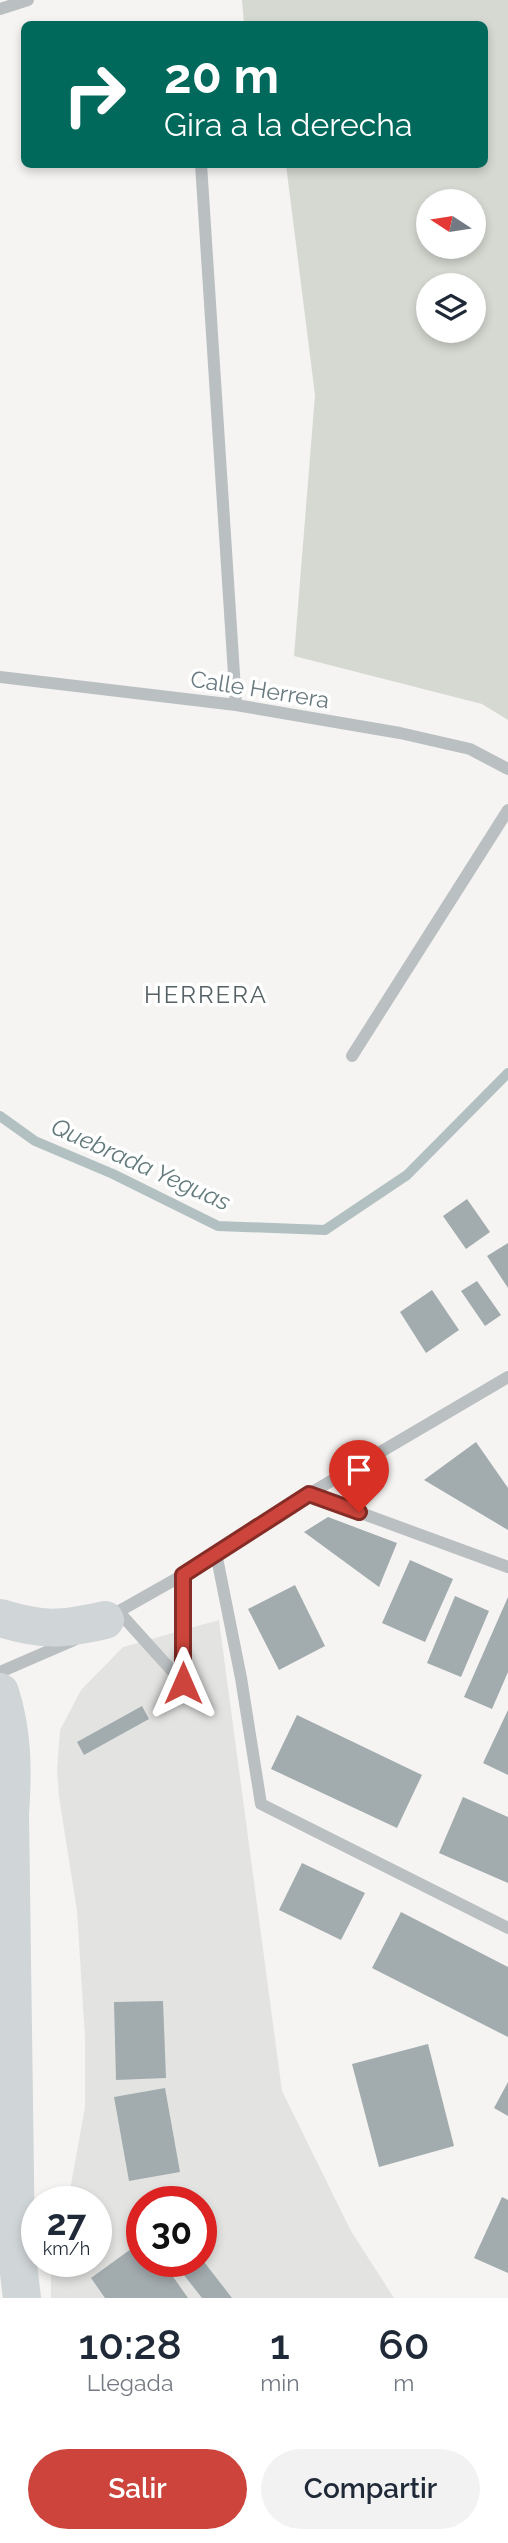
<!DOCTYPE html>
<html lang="es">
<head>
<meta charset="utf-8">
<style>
  body { margin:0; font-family:Raleway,sans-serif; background:#f2f2f3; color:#1f2937; height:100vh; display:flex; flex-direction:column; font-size:26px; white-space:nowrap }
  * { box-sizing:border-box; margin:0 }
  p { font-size:23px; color:#747a83 }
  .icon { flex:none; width:38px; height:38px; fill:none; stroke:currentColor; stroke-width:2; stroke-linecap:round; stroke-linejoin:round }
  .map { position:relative; height:2298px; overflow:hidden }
  .panel { display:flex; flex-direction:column; background:#fff; flex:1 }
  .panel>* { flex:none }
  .top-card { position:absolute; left:21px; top:21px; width:467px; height:147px; border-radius:10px; box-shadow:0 4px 10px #0003; background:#00695c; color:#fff; overflow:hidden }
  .needle { width:46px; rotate:282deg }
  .controls { position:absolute; left:416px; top:189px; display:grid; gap:14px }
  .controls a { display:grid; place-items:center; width:70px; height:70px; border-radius:50%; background:#fff; box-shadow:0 4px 10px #0003; font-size:35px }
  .speed { position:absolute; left:21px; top:2186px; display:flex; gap:14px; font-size:35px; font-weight:700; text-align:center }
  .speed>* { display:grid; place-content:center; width:91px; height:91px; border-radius:50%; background:#fff; box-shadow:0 4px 10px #0003; line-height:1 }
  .speed small { font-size:18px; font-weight:400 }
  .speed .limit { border:10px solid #d22; background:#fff; color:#111 }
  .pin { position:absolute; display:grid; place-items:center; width:60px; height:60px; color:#fff; margin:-72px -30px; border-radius:50% 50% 50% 0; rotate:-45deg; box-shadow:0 0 7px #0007 }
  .pin .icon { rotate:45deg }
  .me { position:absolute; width:77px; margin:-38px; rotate:0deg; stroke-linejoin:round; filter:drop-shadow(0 0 5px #0008) }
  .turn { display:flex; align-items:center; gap:24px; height:147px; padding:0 28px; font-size:32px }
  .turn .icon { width:91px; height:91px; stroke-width:2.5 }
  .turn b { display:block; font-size:49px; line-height:60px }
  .eta { display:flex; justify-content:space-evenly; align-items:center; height:119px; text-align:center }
  .eta b { font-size:42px; font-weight:600; line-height:49px }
  .primary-button { display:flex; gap:14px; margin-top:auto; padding:14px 28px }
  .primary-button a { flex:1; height:80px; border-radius:42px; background:#cc443b; color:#fff; font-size:28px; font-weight:600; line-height:80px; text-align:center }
  .primary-button a+a { background:#f2f2f3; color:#1f2937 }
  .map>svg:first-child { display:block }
  .built { fill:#e3e4e2; fill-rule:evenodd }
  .green { fill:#d6d9d2; fill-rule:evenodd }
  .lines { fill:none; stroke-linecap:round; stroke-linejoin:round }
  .stream { stroke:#b3c0c2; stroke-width:10 }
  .building { fill:#a2abae }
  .minor { stroke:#babfc1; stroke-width:12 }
  .highway { stroke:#d0d5d7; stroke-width:38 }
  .route-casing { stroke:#852c26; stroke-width:18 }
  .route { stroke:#cc443b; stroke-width:12 }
  .labels { text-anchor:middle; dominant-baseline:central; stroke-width:7; stroke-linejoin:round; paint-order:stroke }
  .street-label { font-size:23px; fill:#68797f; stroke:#fff }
  .neighbourhood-label { font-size:24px; letter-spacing:2px; fill:#556165; stroke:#fff }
  .water-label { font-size:24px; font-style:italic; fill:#637a7c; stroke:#fff }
</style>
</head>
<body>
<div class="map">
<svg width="508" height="2298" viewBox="0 0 508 2298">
  <rect width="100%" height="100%" fill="#f5f4f2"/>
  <path class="built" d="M219,1620L282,2091L351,2231L394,2298H51V2273L53,2261H96V2202L68,2201L85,2107V2038L77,1911L59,1797L57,1770L60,1730L81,1690L123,1647ZM142,2202H201V2261H142Z"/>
  <path class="green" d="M242,0H508V720L482,704L294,656L315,395L286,165L485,164V24H244ZM429,201H474V247H429ZM429,285H474V331H429Z"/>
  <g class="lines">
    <polyline class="stream" points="0,1116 35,1141 113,1174 218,1226 325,1230 407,1175 508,1073"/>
  </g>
  <g class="building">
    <polygon points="467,1199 490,1232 466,1249 443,1216"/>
    <polygon points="508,1243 508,1288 487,1256"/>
    <polygon points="477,1281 501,1315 485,1326 461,1291"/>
    <polygon points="432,1290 459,1330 426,1353 400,1312"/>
    <polygon points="476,1442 508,1488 508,1530 424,1480"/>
    <polygon points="328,1517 397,1543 379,1587 304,1532"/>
    <polygon points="410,1560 453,1579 425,1642 382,1623"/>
    <polygon points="295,1585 325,1646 279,1670 248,1609"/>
    <polygon points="455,1596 489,1611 461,1677 427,1663"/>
    <polygon points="508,1597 508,1672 492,1709 464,1697"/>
    <polygon points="142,1706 149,1719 84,1755 77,1742"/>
    <polygon points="508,1710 508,1775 483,1763"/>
    <polygon points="297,1715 422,1775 397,1828 271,1769"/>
    <polygon points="463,1797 508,1817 508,1883 439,1853"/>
    <polygon points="302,1863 365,1893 341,1940 279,1910"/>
    <polygon points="401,1912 508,1967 508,2037 372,1968"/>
    <polygon points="163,2001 166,2078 116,2080 114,2002"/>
    <polygon points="428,2044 454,2146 379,2167 352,2064"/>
    <polygon points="508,2082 508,2116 494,2108"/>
    <polygon points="165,2088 180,2172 129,2181 114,2097"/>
    <polygon points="502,2197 508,2200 508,2273 474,2258"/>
    <polygon points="142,2241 142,2261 162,2261 188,2298 105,2298 91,2278"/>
    <polygon points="201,2258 232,2298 202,2298 173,2261 201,2261"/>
  </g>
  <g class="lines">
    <g class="minor">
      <polyline points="0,9 28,0"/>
      <polyline points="201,164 236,705"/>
      <polyline points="0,677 236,705 400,733 470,749 508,769"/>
      <polyline points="352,1056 508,810"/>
      <polyline points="309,1494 508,1567"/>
      <polyline points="216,1553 241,1678 261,1804 508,1928"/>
      <polyline points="118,1611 183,1683"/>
      <polyline points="107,1618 183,1575 309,1494 508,1377"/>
      <polyline points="0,1672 74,1640"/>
      <polyline points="183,1683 183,1575"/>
    </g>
    <g class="highway">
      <path d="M0,1618C42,1631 62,1630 105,1620"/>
      <path d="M0,1692C13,1733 13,1771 10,1814L16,2248L22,2298"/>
    </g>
  </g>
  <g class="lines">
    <g class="route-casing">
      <polyline id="route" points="183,1683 183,1575 309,1494 359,1512"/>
    </g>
    <use href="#route" class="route"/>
  </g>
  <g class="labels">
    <g class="street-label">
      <text transform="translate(260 689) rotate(9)">Calle Herrera</text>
    </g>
    <g class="neighbourhood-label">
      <text x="206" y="994">HERRERA</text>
    </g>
    <g class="water-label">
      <text transform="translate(141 1164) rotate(24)">Quebrada Yeguas</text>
    </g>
  </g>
</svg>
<div class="controls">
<a><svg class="needle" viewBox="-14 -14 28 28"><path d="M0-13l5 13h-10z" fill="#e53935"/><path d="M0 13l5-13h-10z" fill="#747a83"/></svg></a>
<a><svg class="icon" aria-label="layers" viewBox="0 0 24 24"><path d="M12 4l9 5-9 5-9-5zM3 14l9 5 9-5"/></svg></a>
</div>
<div class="speed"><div>27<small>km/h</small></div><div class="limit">30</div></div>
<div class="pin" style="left:359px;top:1512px;background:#d93025"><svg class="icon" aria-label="arrive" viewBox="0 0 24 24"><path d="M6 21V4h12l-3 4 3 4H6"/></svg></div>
<svg class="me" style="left:183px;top:1683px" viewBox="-20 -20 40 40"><path d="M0-17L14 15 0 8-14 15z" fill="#cc443b" stroke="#fff" stroke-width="4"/></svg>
<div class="top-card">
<div class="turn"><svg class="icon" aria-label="right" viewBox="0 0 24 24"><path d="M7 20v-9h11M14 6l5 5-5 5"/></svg><div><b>20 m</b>Gira a la derecha</div></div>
</div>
</div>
<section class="panel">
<div class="eta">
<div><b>10:28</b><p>Llegada</p></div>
<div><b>1</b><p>min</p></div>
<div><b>60</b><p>m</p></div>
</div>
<div class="primary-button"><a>Salir</a><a>Compartir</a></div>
</section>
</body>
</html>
